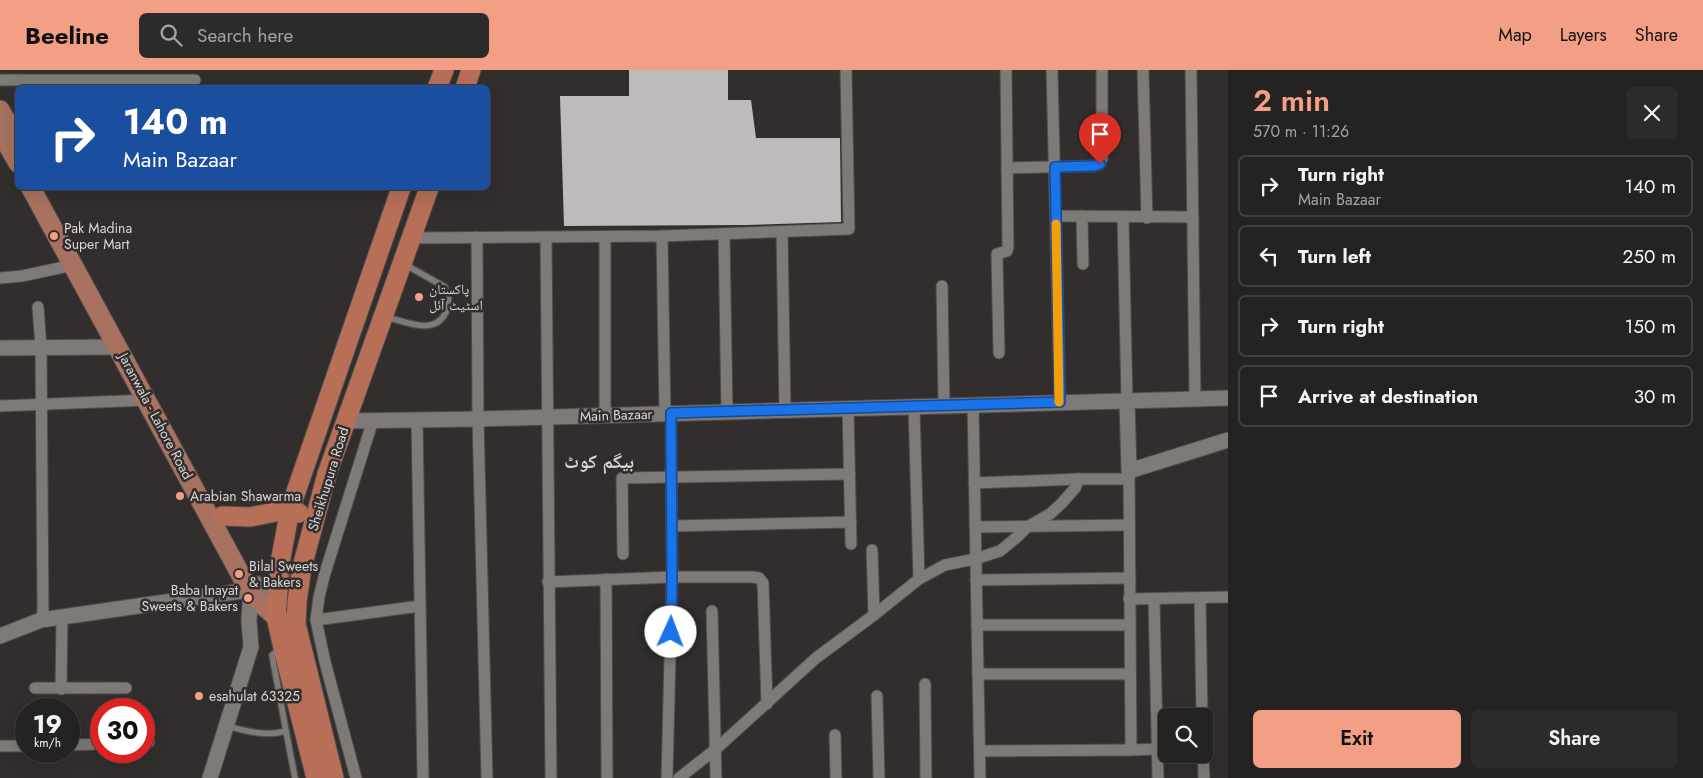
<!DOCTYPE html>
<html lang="en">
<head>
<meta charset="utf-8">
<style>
  body { margin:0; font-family:Jost,"Noto Naskh Arabic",sans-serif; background:#2d2a2a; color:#f1f3f6; height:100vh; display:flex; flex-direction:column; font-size:19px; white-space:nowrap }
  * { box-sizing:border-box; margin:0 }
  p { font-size:16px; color:#a3a4a5 }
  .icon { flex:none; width:28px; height:28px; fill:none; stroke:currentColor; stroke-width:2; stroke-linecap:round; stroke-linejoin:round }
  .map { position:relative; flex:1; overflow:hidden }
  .side { display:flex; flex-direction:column; background:#252222; width:475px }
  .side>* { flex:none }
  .banner { position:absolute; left:15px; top:15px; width:475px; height:105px; border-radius:8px; box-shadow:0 5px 20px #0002,0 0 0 1px #423f40; background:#1a4fa0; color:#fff; overflow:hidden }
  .buttons { position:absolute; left:1158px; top:638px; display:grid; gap:10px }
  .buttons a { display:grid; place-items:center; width:55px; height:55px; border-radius:8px; background:#252222; box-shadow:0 5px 20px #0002,0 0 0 1px #423f40; font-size:25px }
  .speed { position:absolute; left:15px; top:628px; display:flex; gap:10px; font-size:25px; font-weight:700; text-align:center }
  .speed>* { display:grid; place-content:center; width:65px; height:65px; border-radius:50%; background:#252222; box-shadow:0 5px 20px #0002,0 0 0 1px #423f40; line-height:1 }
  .speed small { font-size:12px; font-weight:400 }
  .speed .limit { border:8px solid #d22; background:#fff; color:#111 }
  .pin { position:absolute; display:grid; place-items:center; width:42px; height:42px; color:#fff; margin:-51px -21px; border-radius:50% 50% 50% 0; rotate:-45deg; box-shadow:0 0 5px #0007 }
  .pin .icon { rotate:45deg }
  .me { position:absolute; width:55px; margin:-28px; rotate:2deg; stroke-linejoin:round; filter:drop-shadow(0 0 4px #0008) }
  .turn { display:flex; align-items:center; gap:18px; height:105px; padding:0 25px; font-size:22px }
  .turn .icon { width:65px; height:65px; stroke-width:2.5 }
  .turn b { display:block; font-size:35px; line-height:42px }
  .round { display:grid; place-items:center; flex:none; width:52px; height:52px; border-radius:8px; background:#2d2a2a }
  .summary { display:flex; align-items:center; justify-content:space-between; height:85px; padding:0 25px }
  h1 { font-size:30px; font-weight:600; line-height:38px; color:#f39f85 }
  .button { display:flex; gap:10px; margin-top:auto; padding:10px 25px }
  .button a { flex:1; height:58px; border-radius:8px; background:#f39f85; color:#111; font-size:20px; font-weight:600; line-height:58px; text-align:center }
  .button a+a { background:#2d2a2a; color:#f1f3f6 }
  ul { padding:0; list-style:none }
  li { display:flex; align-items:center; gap:15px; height:62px; margin:0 10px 8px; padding:0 15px; border:2px solid #423f40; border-radius:8px }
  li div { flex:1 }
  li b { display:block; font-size:19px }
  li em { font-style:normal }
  header { display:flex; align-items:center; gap:30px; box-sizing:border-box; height:70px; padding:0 25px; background:#f39f85; color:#111 }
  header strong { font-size:24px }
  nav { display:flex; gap:28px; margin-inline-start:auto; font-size:18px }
  .search { width:350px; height:45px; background:#2d2a2a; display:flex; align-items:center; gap:12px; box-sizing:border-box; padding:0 18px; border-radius:8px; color:#a3a4a5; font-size:19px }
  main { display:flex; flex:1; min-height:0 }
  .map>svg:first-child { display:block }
  .building { fill:#bfbbba }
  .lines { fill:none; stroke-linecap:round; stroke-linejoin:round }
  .service-casing { stroke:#4f4c4b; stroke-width:8 }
  .minor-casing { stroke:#4f4c4b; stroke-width:13 }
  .tertiary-casing { stroke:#4f4c4b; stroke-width:17 }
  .primary-casing { stroke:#4f4c4b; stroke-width:21 }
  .trunk-casing { stroke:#4f4c4b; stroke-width:21 }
  .service { stroke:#7d7a78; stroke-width:5.5 }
  .minor { stroke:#7d7a78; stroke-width:11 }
  .tertiary { stroke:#7d7a78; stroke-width:15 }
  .primary { stroke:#a97260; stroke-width:19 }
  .trunk { stroke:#b86f58; stroke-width:19 }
  .route-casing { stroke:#114b97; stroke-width:12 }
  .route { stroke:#1a73e8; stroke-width:9 }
  .slow { stroke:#f59e0b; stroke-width:9 }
  .poi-dot { fill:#f39f85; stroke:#312e2d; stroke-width:2 }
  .labels { text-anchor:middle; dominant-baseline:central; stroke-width:5; stroke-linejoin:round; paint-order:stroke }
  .poi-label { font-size:14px; fill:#d9d7d7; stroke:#312e2d; text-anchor:start }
  .street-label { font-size:14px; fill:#d9d7d7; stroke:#312e2d }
  .district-label { font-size:19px; font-weight:bold; fill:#d9d7d7; stroke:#312e2d }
</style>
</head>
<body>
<header>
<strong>Beeline</strong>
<div class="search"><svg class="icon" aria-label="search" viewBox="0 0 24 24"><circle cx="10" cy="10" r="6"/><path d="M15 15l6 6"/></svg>Search here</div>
<nav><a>Map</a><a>Layers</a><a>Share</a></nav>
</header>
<main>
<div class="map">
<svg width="1228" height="708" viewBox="0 0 1228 708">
  <rect width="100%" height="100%" fill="#312e2d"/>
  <polygon class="building" points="629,0 728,0 728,30 751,30 756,68 840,68 841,152 746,155 564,156 560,26 629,26"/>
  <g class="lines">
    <g class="service-casing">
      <g id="service">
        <path d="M386,247C407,252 436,267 447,240C450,232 449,225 445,217L404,194"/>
        <path d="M227,656C246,661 266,667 286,661L272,585L281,579"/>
        <polyline points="286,661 295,708"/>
      </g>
    </g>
    <g class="minor-casing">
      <g id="minor">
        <polyline points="1052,0 1060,333"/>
        <polyline points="1143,0 1147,148"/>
        <polyline points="1191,0 1195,329"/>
        <polyline points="0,10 195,10"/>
        <polyline points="1007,98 1094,96 1100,94 1102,88 1102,0"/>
        <polyline points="1056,146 1193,147"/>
        <polyline points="1082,146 1083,194"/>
        <polyline points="1123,148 1127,331 1125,331"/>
        <polyline points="782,162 785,340"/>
        <polyline points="724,164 727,342"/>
        <polyline points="662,166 665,343"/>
        <polyline points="477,167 478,349 487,708"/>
        <path d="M546,167C549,347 548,528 551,708"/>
        <polyline points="605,167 605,345"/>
        <polyline points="411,168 662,166 849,159 846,0"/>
        <polyline points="0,208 22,206 73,195"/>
        <polyline points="942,216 944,335"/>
        <polyline points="38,237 41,277 43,542 41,550"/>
        <polyline points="999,283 997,186 997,184 1007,181 1008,177 1006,0"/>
        <polyline points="973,335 980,708"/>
        <polyline points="0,336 148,330"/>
        <polyline points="914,336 919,509"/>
        <polyline points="848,338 851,474"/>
        <polyline points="417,350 423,708"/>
        <polyline points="1129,401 1131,680 1157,679"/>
        <polyline points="974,413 1079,409 1129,409"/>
        <polyline points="672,456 851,452"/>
        <polyline points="975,457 1129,455"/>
        <polyline points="872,480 874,545"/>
        <polyline points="623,484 622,408 850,404"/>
        <polyline points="606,509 607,708"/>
        <polyline points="976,510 1130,508"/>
        <polyline points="548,512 672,507 753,507 759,508 763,513 767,634"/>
        <polyline points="1200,528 1202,646"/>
        <polyline points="1129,529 1228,527"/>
        <polyline points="1154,529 1158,708"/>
        <polyline points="712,541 716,708"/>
        <polyline points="316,550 420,536"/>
        <polyline points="977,555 1130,555"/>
        <polyline points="978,604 1130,604"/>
        <polyline points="925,614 926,708"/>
        <polyline points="35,618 126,618"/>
        <polyline points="61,619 62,547"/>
        <polyline points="877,626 879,708"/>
        <polyline points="835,665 836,708"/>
        <polyline points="144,673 149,672"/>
        <polyline points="69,675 101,674"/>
        <polyline points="0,676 26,676"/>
        <polyline points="980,681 1131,680"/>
        <polyline points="1203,684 1204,708"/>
        <polyline points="356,708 325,592 316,550 319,527 325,503 373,350"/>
        <polyline points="667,708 672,507 671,343"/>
        <polyline points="679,708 716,679 816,588 874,545 919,509 945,495 975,489 1000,481 1017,467 1027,457 1050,444 1062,433 1075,418 1079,409"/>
      </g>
    </g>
    <g class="tertiary-casing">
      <g id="tertiary">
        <polyline points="0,278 118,277"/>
        <polyline points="1228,328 1127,331 1129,401 1228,370"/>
        <polyline points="346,351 478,349 1125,331"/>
        <polyline points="0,566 41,550 249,520 258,514"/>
        <polyline points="210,708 251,577 249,551 250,533 262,523"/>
      </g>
    </g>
    <g class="primary-casing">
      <g id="primary">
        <polyline points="0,40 18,71"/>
        <polyline points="0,61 18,93"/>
        <path d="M31,118L249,520C259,534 272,544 286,554"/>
      </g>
    </g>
    <g class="trunk-casing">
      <g id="trunk">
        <polyline points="437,18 444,0"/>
        <polyline points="465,18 471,0"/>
        <polyline points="222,446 250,447 290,439 299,443"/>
        <polyline points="316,708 283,578 276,547 280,493 290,439 401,118"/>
        <polyline points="334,708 296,554 297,532 302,497 327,404 429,118"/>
      </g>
    </g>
    <use href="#service" class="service"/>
    <use href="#minor" class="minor"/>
    <use href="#tertiary" class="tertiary"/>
    <use href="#primary" class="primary"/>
    <use href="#trunk" class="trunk"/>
  </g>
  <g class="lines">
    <g class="route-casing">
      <polyline id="route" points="671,562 672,507 671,343 1060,332 1055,97 1094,96 1100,94"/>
    </g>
    <use href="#route" class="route"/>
    <polyline class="slow" points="1056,154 1059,332"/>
  </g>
  <g class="poi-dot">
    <circle cx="54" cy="166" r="5"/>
    <circle cx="419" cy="227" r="5"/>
    <circle cx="180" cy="426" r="5"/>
    <circle cx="239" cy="504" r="5"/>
    <circle cx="248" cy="528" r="5"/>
    <circle cx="199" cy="626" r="5"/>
  </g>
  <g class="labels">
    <g class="poi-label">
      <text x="64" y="158">Pak Madina<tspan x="64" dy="16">Super Mart</tspan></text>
      <text x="429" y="219">پاکستان<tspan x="429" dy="16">اسٹیٹ آئل</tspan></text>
      <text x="190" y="426">Arabian Shawarma</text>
      <text x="249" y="496">Bilal Sweets<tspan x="249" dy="16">&amp; Bakers</tspan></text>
      <text x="238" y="520" text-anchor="end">Baba Inayat<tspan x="238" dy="16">Sweets &amp; Bakers</tspan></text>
      <text x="209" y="626">esahulat 63325</text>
    </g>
    <g class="street-label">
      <text transform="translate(616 345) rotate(-2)">Main Bazaar</text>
      <text transform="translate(156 346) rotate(62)">Jaranwala - Lahore Road</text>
      <text transform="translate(328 409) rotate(-73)">Sheikhupura Road</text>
    </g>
    <g class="district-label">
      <text x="599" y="391">بیگم کوٹ</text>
    </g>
  </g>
</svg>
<div class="buttons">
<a><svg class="icon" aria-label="search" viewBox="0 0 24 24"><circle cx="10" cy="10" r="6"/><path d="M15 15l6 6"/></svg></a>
</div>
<div class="speed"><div>19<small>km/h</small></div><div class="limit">30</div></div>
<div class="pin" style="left:1100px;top:94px;background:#d93025"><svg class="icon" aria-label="arrive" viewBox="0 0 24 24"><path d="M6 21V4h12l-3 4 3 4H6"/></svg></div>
<svg class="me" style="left:671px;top:562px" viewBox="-20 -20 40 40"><circle r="19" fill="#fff"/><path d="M0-13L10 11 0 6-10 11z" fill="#1a73e8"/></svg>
<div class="banner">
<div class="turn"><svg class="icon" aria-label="right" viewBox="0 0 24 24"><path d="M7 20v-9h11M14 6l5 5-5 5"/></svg><div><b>140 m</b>Main Bazaar</div></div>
</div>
</div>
<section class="side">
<div class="summary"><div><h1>2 min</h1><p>570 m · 11:26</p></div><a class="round"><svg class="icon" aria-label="close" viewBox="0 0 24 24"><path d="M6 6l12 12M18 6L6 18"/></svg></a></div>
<ul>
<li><svg class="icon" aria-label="right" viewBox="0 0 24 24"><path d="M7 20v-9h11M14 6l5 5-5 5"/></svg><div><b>Turn right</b><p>Main Bazaar</p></div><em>140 m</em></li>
<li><svg class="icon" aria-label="left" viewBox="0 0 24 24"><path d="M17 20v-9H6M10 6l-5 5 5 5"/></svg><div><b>Turn left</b></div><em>250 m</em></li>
<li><svg class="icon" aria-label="right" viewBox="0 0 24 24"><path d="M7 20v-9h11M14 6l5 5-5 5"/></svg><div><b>Turn right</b></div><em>150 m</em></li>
<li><svg class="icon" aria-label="arrive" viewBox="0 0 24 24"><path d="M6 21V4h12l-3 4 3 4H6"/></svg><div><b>Arrive at destination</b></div><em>30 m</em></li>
</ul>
<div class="button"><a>Exit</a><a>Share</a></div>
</section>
</main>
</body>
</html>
